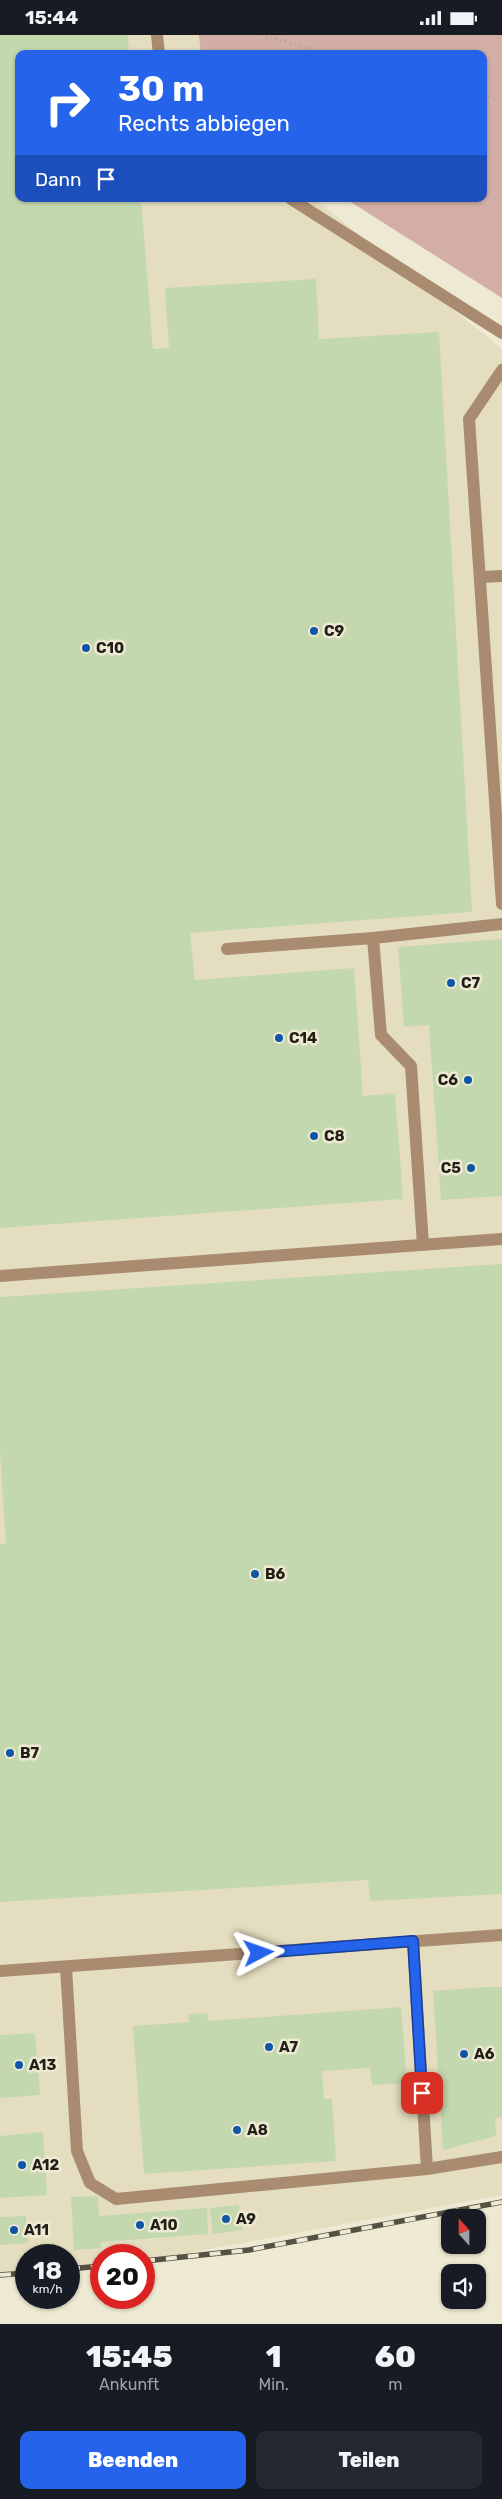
<!DOCTYPE html>
<html lang="de">
<head>
<meta charset="utf-8">
<style>
  body { margin:0; font-family:Rubik,sans-serif; background:#242831; color:#f1f3f6; height:100vh; display:flex; flex-direction:column; font-size:19px; white-space:nowrap }
  * { box-sizing:border-box; margin:0 }
  p { font-size:16px; color:#9ea1a6 }
  .icon { flex:none; width:28px; height:28px; fill:none; stroke:currentColor; stroke-width:2; stroke-linecap:round; stroke-linejoin:round }
  .map { position:relative; height:2289px; overflow:hidden }
  .details { display:flex; flex-direction:column; background:#171b24; flex:1 }
  .details>* { flex:none }
  .top-card { position:absolute; left:15px; top:15px; width:472px; height:152px; border-radius:10px; box-shadow:0 1px 4px #0004; background:#2563eb; color:#fff; overflow:hidden }
  .needle { width:32px; rotate:339deg }
  .fabs { position:absolute; left:441px; top:2174px; display:grid; gap:10px }
  .fabs a { display:grid; place-items:center; width:45px; height:45px; border-radius:10px; background:#171b24; box-shadow:0 1px 4px #0004; font-size:25px }
  .speed { position:absolute; left:15px; top:2209px; display:flex; gap:10px; font-size:25px; font-weight:700; text-align:center }
  .speed>* { display:grid; place-content:center; width:65px; height:65px; border-radius:50%; background:#171b24; box-shadow:0 1px 4px #0004; line-height:1 }
  .speed small { font-size:12px; font-weight:400 }
  .speed .limit { border:8px solid #d22; background:#fff; color:#111 }
  .pin { position:absolute; display:grid; place-items:center; width:42px; height:42px; color:#fff; margin:-21px; border-radius:10px; box-shadow:0 2px 8px #0006 }
  .me { position:absolute; width:55px; margin:-28px; rotate:86deg; stroke-linejoin:round; filter:drop-shadow(0 0 4px #0008) }
  .turn { display:flex; align-items:center; gap:18px; height:105px; padding:0 20px; font-size:22px }
  .turn .icon { width:65px; height:65px; stroke-width:2.5 }
  .turn b { display:block; font-size:35px; line-height:42px }
  .then { display:flex; align-items:center; height:48px; padding:0 20px; background:#0003; gap:10px; font-size:19px }
  .eta { display:flex; justify-content:space-evenly; align-items:center; height:85px; text-align:center }
  .eta b { font-size:30px; font-weight:800; line-height:35px }
  .primary-button { display:flex; gap:10px; margin-top:auto; padding:10px 20px }
  .primary-button a { flex:1; height:58px; border-radius:10px; background:#2563eb; color:#fff; font-size:20px; font-weight:800; line-height:58px; text-align:center }
  .primary-button a+a { background:#242831; color:#f1f3f6 }
  .status { display:flex; justify-content:space-between; align-items:center; height:35px; padding:0 25px; background:#171b24; direction:ltr }
  .status svg { height:14px; fill:currentColor }
  .map>svg:first-child { display:block }
  .built { fill:#e4ddc0 }
  .green { fill:#d3aea6 }
  .building { fill:#c4d8af }
  .lines { fill:none; stroke-linecap:round; stroke-linejoin:round }
  .path { stroke:#aba795; stroke-width:3; stroke-dasharray:1 4; stroke-linecap:butt }
  .lane { stroke:#a98b6f; stroke-width:12 }
  .rail-casing { stroke:#545145; stroke-width:5.5 }
  .rail { stroke:#eee9d2; stroke-width:4; stroke-dasharray:11; stroke-linecap:butt }
  .route-casing { stroke:#184099; stroke-width:12 }
  .route { stroke:#2563eb; stroke-width:9 }
  .poi-dot { fill:#0f57a6; stroke:#eee9d2; stroke-width:2 }
  .labels { text-anchor:middle; dominant-baseline:central; stroke-width:5; stroke-linejoin:round; paint-order:stroke }
  .poi-label { font-size:15px; font-weight:bold; fill:#201e16; stroke:#eee9d2; text-anchor:start }
</style>
</head>
<body>
<div class="status"><b>15:44</b><svg viewBox="0 0 49 12"><path d="M0 12V9h3v3zM5 12V6h3v6zM10 12V3h3v9zM15 12V0h3v12zM26 1h20v11H26zM47 4h2v5h-2z"/></svg></div>
<div class="map">
<svg width="502" height="2289" viewBox="0 0 502 2289">
  <rect width="100%" height="100%" fill="#eee9d2"/>
  <polygon class="built" points="0,0 205,0 205,19 19,19 19,164 315,164 502,314 502,2160 144,2226 144,2220 101,2220 101,2230 69,2233 69,2220 26,2220 26,2237 0,2239"/>
  <polygon class="green" points="199,0 502,0 502,263 346,164 484,164 484,19 201,19"/>
  <g class="building">
    <polygon points="0,0 128,0 129,19 19,19 19,164 141,164 153,314 169,313 165,253 316,244 319,304 439,297 472,877 190,898 195,945 354,933 363,1061 395,1058 403,1164 0,1193"/>
    <polygon points="502,904 502,1161 441,1165 429,990 404,992 398,912"/>
    <polygon points="502,1229 502,1859 370,1866 368,1845 0,1867 0,1509 6,1508 0,1418 0,1262"/>
    <polygon points="486,1952 502,1952 502,2082 495,2083 496,2101 443,2115 433,1956"/>
    <polygon points="401,1972 407,2048 372,2050 370,2033 322,2036 324,2064 332,2064 336,2126 144,2139 133,1991 189,1987 188,1979 207,1978 208,1986"/>
    <polygon points="35,1998 40,2060 0,2063 0,2000"/>
    <polygon points="43,2097 47,2160 0,2163 0,2101"/>
    <polygon points="98,2161 99,2181 207,2173 208,2199 101,2207 101,2213 74,2215 71,2162"/>
    <polygon points="239,2170 242,2195 213,2199 210,2173"/>
    <polygon points="26,2181 28,2208 0,2210 0,2182"/>
  </g>
  <g class="lines">
    <g class="path">
      <polyline points="261,0 329,19"/>
      <polyline points="484,61 502,67"/>
    </g>
    <g class="lane">
      <polyline points="157,0 159,19"/>
      <polyline points="291,164 502,298"/>
      <polyline points="502,335 469,384 502,869"/>
      <polyline points="480,542 502,541"/>
      <polyline points="373,903 502,889"/>
      <polyline points="227,914 373,903 381,1000 411,1031 423,1210"/>
      <polyline points="0,1241 502,1204"/>
      <polyline points="413,1906 427,2134"/>
      <polyline points="66,1932 77,2116 90,2148 116,2164 427,2134 502,2122"/>
      <polyline points="0,1936 502,1900"/>
    </g>
    <g class="rail-casing">
      <g id="rail">
        <polyline points="144,2226 249,2215 502,2167"/>
        <polyline points="69,2234 101,2231"/>
        <polyline points="0,2240 26,2238"/>
      </g>
    </g>
    <use href="#rail" class="rail"/>
  </g>
  <g class="lines">
    <g class="route-casing">
      <polyline id="route" points="259,1918 413,1906 422,2058"/>
    </g>
    <use href="#route" class="route"/>
  </g>
  <g class="poi-dot">
    <circle cx="314" cy="596" r="5"/>
    <circle cx="86" cy="613" r="5"/>
    <circle cx="451" cy="948" r="5"/>
    <circle cx="279" cy="1003" r="5"/>
    <circle cx="468" cy="1045" r="5"/>
    <circle cx="314" cy="1101" r="5"/>
    <circle cx="471" cy="1133" r="5"/>
    <circle cx="255" cy="1539" r="5"/>
    <circle cx="10" cy="1718" r="5"/>
    <circle cx="269" cy="2012" r="5"/>
    <circle cx="464" cy="2019" r="5"/>
    <circle cx="19" cy="2030" r="5"/>
    <circle cx="237" cy="2095" r="5"/>
    <circle cx="22" cy="2130" r="5"/>
    <circle cx="226" cy="2184" r="5"/>
    <circle cx="140" cy="2190" r="5"/>
    <circle cx="14" cy="2195" r="5"/>
  </g>
  <g class="labels">
    <g class="poi-label">
      <text x="324" y="596">C9</text>
      <text x="96" y="613">C10</text>
      <text x="461" y="948">C7</text>
      <text x="289" y="1003">C14</text>
      <text x="458" y="1045" text-anchor="end">C6</text>
      <text x="324" y="1101">C8</text>
      <text x="461" y="1133" text-anchor="end">C5</text>
      <text x="265" y="1539">B6</text>
      <text x="20" y="1718">B7</text>
      <text x="279" y="2012">A7</text>
      <text x="474" y="2019">A6</text>
      <text x="29" y="2030">A13</text>
      <text x="247" y="2095">A8</text>
      <text x="32" y="2130">A12</text>
      <text x="236" y="2184">A9</text>
      <text x="150" y="2190">A10</text>
      <text x="24" y="2195">A11</text>
    </g>
  </g>
</svg>
<div class="fabs">
<a><svg class="needle" viewBox="-14 -14 28 28"><path d="M0-13l5 13h-10z" fill="#e53935"/><path d="M0 13l5-13h-10z" fill="#9ea1a6"/></svg></a>
<a><svg class="icon" aria-label="sound" viewBox="0 0 24 24"><path d="M4 9h4l5-4v14l-5-4H4zM17 9q2 3 0 6"/></svg></a>
</div>
<div class="speed"><div>18<small>km/h</small></div><div class="limit">20</div></div>
<div class="pin" style="left:422px;top:2058px;background:#d93025"><svg class="icon" aria-label="arrive" viewBox="0 0 24 24"><path d="M6 21V4h12l-3 4 3 4H6"/></svg></div>
<svg class="me" style="left:259px;top:1918px" viewBox="-20 -20 40 40"><path d="M0-17L14 15 0 8-14 15z" fill="#2563eb" stroke="#fff" stroke-width="4"/></svg>
<div class="top-card">
<div class="turn"><svg class="icon" aria-label="right" viewBox="0 0 24 24"><path d="M7 20v-9h11M14 6l5 5-5 5"/></svg><div><b>30 m</b>Rechts abbiegen</div></div>
<div class="then">Dann<svg class="icon" aria-label="arrive" viewBox="0 0 24 24"><path d="M6 21V4h12l-3 4 3 4H6"/></svg></div>
</div>
</div>
<section class="details">
<div class="eta">
<div><b>15:45</b><p>Ankunft</p></div>
<div><b>1</b><p>Min.</p></div>
<div><b>60</b><p>m</p></div>
</div>
<div class="primary-button"><a>Beenden</a><a>Teilen</a></div>
</section>
</body>
</html>
